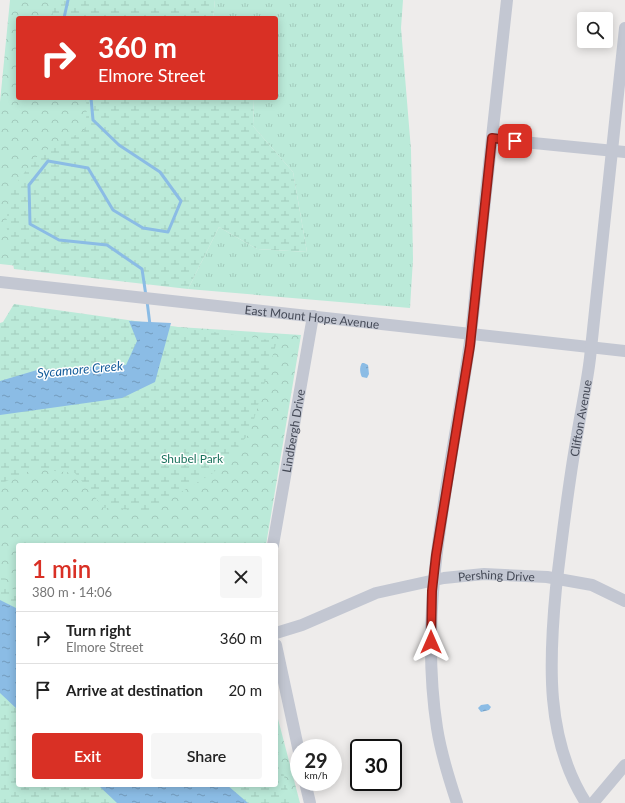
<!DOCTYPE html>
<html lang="en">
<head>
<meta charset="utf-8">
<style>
  body { margin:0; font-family:Lato,sans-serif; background:#f6f6f6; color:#222; height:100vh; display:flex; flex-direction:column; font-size:15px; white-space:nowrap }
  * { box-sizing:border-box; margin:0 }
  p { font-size:13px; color:#767676 }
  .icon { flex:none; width:22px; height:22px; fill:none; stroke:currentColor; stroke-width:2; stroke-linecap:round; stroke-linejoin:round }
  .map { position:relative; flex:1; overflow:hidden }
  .details { position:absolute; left:16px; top:543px; width:262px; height:244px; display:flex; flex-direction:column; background:#fff; border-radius:4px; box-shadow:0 2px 10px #0003 }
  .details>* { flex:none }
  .top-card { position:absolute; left:16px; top:16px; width:262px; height:84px; border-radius:4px; box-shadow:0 2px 10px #0003; background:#d93025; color:#fff; overflow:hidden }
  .controls { position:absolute; left:577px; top:12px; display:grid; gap:8px }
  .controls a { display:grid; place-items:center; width:36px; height:36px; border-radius:4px; background:#fff; box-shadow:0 2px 10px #0003; font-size:20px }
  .speed { position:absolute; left:290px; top:739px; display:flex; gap:8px; font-size:20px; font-weight:700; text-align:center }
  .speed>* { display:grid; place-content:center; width:52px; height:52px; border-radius:50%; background:#fff; box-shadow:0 2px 10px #0003; line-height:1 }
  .speed small { font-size:10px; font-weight:400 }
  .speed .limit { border:2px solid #111; border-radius:6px; background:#fff; color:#111 }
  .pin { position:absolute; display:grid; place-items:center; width:34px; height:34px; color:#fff; margin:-17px; border-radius:8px; box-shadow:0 2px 6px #0006 }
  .me { position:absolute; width:44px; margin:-22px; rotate:0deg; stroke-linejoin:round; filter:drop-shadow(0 0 3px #0008) }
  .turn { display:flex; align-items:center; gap:14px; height:84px; padding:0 16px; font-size:18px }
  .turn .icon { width:52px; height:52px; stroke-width:2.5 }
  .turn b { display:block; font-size:28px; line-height:34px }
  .round { display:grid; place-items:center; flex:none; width:42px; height:42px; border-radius:4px; background:#f6f6f6 }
  .summary { display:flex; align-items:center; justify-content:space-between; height:68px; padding:0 16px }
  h1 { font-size:24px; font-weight:600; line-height:30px; color:#d93025 }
  .action { display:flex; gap:8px; margin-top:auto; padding:8px 16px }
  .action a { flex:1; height:46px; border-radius:4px; background:#d93025; color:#fff; font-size:16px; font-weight:600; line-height:46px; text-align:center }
  .action a+a { background:#f6f6f6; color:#222 }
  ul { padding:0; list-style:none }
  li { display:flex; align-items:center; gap:12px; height:52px; padding:0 16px; border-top:1px solid #e0e0e0 }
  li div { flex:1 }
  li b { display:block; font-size:15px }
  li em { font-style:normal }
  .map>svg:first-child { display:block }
  .grass { fill:url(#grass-tufts) }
  .forest { fill:url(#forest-crowns) }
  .wetland { fill:url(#wetland-marsh) }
  .water { fill:url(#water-ripples) }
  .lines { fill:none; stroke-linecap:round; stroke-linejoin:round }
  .stream { stroke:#8bbce5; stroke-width:3 }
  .minor { stroke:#c3c7d2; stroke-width:12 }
  .route-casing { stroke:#8d1f18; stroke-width:10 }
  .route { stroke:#d93025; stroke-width:7 }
  .labels { text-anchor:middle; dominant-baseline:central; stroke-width:3; stroke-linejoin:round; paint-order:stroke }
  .street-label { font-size:12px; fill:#454a57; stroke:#fff }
  .park-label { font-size:12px; fill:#1c735d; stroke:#fff }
  .water-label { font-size:13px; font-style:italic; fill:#155d9b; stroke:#fff }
</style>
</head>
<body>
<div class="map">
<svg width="625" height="803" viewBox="0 0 625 803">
  <defs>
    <pattern id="grass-tufts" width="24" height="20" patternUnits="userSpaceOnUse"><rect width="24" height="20" fill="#bbead9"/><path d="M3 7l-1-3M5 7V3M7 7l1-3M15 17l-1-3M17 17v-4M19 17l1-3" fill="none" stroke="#a2cabc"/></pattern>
    <pattern id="forest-crowns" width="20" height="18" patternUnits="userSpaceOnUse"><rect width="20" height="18" fill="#bbead9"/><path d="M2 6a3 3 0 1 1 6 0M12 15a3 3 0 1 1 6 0" fill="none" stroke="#a2cabc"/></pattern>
    <pattern id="wetland-marsh" width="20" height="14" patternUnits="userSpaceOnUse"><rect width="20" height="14" fill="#bbead9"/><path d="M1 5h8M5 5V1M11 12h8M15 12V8" fill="none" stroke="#a2cabc"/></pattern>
    <pattern id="water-ripples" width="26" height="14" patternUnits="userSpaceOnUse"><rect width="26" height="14" fill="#8bbce5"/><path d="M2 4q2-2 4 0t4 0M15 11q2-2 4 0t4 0" fill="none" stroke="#739bbc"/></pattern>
  </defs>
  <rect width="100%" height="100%" fill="#eeeceb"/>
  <polygon class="grass" points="215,0 403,0 401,28 411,150 413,259 410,308 188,289 219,227 257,249 307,252 293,172 253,126 254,98 276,98 276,18 213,18"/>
  <g class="forest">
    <polygon points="10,0 168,0 168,18 18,18 18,98 164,98 130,278 0,264 0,102"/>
    <polygon points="163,326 301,335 266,545 18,545 18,615 0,608 0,398"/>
    <polygon points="276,705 278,719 300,803 227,803 276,785"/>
  </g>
  <g class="wetland">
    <polygon points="51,0 215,0 213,18 53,18"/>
    <polygon points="85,98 254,98 253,126 293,172 307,252 257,249 219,227 188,289 14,269 6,224 10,191 39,154 85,130 87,106"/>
    <polygon points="14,304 277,341 250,433 213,473 149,511 104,508 75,473 34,469 0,484 0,323 3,322"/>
    <polygon points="0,573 18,596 18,785 276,785 276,745 291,803 0,803"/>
  </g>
  <g class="water">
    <polygon points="129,321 171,323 155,382 122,398 0,415 0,381 37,370 126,365 137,341"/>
    <path d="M362,363H364L368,365L369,374L367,378L362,377C360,374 359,367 362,363Z"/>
    <polygon points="0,600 18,609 18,710 0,693"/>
    <polygon points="488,704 491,707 489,710 481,712 478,708 481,705"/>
    <polygon points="98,785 227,785 248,803 117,803"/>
  </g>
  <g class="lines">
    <g class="stream">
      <polyline points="64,18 68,0"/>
      <polyline points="91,98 93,120 119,145 160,172 181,201 168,232 143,228 113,210 88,168 48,161 29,185 30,224 59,240 107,245 142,269 146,296"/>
      <polyline points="147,301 150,325"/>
    </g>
    <g class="minor">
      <polyline points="492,139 625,152"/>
      <path id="s1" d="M0,282L625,351"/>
      <path id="s2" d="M273,545L313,316"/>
      <path id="s3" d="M276,633L302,625L376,593L444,578L484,574L547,577L592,585L625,601"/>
      <polyline points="276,645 299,752"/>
      <polyline points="305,782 310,803"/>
      <path d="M457,803C449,779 441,754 437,728C417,599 451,475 469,348C474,315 476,281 480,247C489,165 498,82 507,0"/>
      <path id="s4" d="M586,803C545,739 549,661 556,588C562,537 568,486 577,436C581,410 587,384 590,358C602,248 613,138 625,28"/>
      <polyline points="593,803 625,765"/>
    </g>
  </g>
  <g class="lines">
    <g class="route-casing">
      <polyline id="route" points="431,642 432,591 436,555 470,346 492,138 515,141"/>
    </g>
    <use href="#route" class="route"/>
  </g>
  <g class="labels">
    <g class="street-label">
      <text stroke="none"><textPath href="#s1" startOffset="314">East Mount Hope Avenue</textPath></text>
      <text stroke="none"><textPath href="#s4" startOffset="393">Clifton Avenue</textPath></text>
      <text stroke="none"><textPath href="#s2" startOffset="116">Lindbergh Drive</textPath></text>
      <text stroke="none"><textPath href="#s3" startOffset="230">Pershing Drive</textPath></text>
    </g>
    <g class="park-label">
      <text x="192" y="458">Shubel Park</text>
    </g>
    <g class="water-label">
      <text transform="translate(80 369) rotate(-5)">Sycamore Creek</text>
    </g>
  </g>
</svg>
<div class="controls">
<a><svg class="icon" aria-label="search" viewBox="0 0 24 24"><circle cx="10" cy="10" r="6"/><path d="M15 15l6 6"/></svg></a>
</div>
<div class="speed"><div>29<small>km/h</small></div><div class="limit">30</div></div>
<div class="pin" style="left:515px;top:141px;background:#d93025"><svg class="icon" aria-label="arrive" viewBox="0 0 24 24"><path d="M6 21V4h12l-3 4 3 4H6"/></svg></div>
<svg class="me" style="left:431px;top:642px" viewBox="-20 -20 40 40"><path d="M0-17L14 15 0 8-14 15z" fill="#d93025" stroke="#fff" stroke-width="4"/></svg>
<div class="top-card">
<div class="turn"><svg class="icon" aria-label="right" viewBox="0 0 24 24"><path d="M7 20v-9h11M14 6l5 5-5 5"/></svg><div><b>360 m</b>Elmore Street</div></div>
</div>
<section class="details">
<div class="summary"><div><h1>1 min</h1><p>380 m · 14:06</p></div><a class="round"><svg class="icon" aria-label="close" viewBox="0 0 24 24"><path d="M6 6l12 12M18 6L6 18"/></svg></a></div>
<ul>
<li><svg class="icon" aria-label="right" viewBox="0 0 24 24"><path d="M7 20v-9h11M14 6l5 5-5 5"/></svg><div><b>Turn right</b><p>Elmore Street</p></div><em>360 m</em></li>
<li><svg class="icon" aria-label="arrive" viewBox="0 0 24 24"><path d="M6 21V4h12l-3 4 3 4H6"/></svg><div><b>Arrive at destination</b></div><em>20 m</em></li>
</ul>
<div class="action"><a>Exit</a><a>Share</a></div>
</section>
</div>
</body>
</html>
